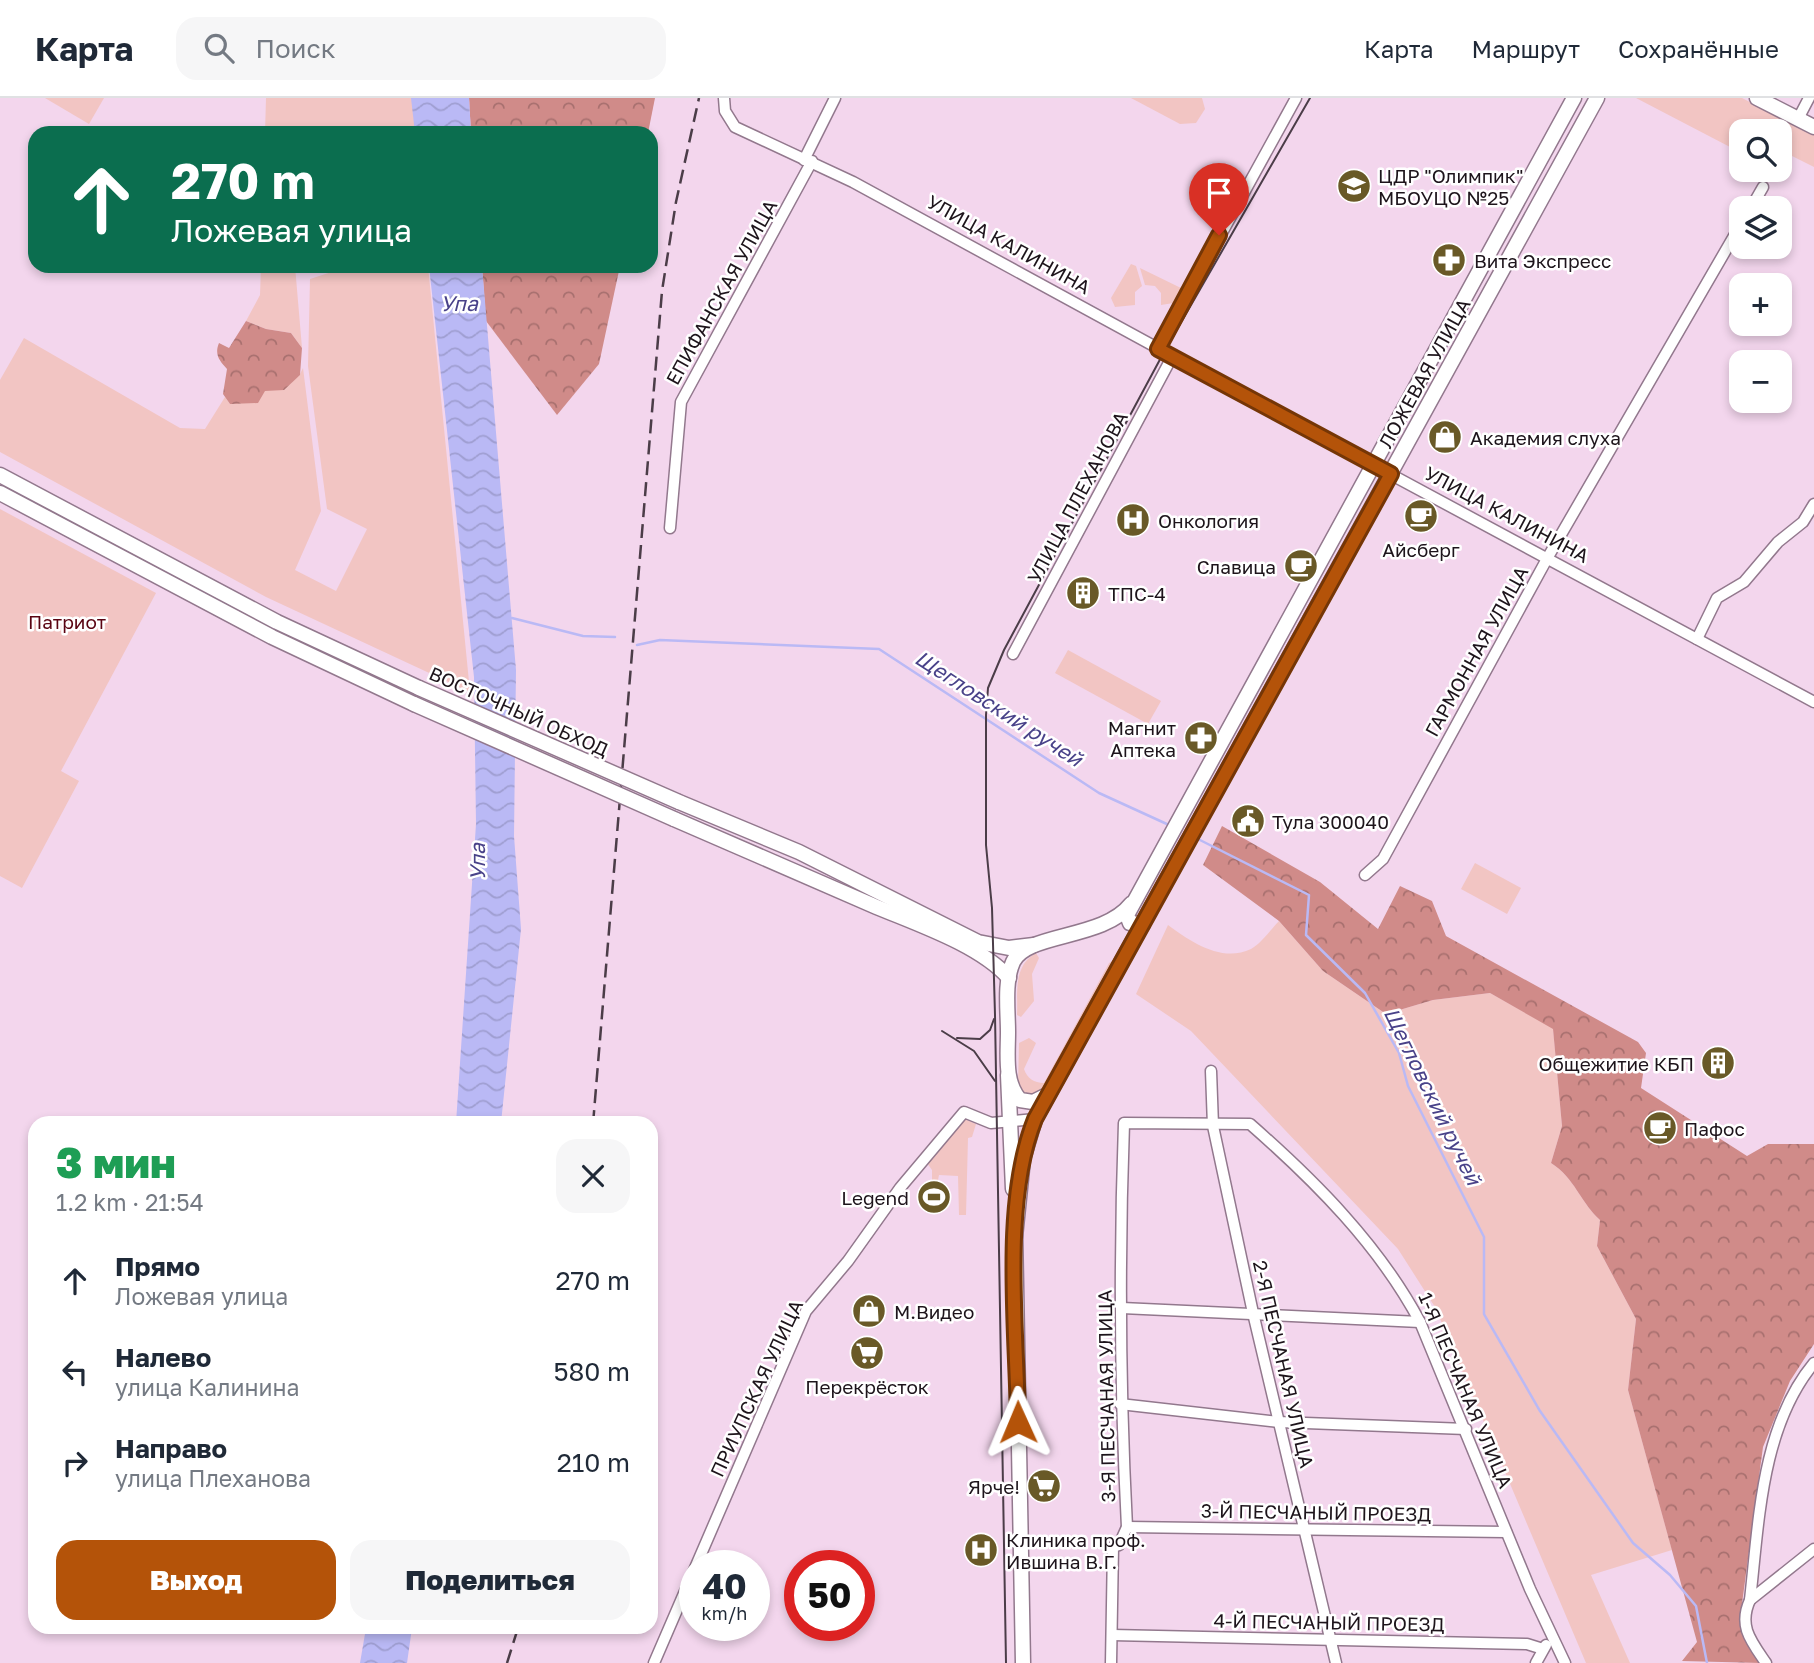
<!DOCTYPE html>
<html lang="ru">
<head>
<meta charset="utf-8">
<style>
  body { margin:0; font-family:"Golos Text",sans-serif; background:#f6f6f7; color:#1f2937; height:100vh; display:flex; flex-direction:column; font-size:26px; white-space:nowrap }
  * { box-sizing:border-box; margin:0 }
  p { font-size:23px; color:#747a83 }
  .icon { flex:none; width:38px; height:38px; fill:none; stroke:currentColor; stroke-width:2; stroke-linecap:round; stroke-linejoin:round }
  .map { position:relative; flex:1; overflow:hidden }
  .drawer { position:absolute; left:28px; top:1018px; width:630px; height:518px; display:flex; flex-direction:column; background:#fff; border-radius:21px; box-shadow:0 4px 10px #0003 }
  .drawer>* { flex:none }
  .hud { position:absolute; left:28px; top:28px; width:630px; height:147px; border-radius:21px; box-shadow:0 4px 10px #0003; background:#0b6e4f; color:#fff; overflow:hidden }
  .fabs { position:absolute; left:1729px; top:21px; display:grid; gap:14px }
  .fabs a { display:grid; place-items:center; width:63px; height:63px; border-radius:14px; background:#fff; box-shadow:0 4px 10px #0003; font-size:35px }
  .speed { position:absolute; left:679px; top:1452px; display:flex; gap:14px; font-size:35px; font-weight:700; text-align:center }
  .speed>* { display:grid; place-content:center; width:91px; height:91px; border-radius:50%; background:#fff; box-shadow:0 4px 10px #0003; line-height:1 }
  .speed small { font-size:18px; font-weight:400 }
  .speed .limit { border:10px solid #d22; background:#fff; color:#111 }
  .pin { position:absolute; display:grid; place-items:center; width:60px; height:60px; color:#fff; margin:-72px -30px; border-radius:50% 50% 50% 0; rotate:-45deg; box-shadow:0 0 7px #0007 }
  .pin .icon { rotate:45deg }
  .me { position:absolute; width:77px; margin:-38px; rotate:359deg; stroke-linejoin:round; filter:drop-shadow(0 0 5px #0008) }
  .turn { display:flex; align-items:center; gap:24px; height:147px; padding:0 28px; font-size:32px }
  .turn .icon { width:91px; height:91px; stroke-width:2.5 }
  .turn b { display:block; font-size:49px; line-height:60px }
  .round { display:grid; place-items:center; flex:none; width:74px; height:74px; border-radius:21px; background:#f6f6f7 }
  .overview { display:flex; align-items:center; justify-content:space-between; height:119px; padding:0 28px }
  h1 { font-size:42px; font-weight:800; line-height:52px; color:#1e9e55 }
  .action { display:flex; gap:14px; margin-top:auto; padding:14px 28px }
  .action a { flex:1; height:80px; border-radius:21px; background:#b45309; color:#fff; font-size:28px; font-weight:800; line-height:80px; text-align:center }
  .action a+a { background:#f6f6f7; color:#1f2937 }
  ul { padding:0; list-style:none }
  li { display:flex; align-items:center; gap:21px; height:91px; padding:0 28px }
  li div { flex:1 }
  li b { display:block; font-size:26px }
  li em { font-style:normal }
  header { display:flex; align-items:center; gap:42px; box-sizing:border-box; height:98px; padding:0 35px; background:#fff; border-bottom:2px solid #e0e1e3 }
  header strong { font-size:33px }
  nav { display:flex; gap:38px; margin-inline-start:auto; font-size:24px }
  .search { width:490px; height:63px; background:#f6f6f7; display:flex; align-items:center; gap:18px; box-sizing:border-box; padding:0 24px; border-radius:21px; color:#747a83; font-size:26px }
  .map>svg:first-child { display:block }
  .green { fill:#f2c5c3 }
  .forest { fill:url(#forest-crowns) }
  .water { fill:url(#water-waves) }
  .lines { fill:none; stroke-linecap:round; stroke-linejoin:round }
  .stream { stroke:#bab9f5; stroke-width:2.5 }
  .minor-casing { stroke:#92788d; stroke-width:13 }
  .major-casing { stroke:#92788d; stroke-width:17 }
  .minor { stroke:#fff; stroke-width:10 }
  .major { stroke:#fff; stroke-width:14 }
  .tram { stroke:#4b3d48; stroke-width:2 }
  .rail { stroke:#4b3d48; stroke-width:2.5; stroke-dasharray:14 7; stroke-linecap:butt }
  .major-bridge-casing { stroke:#92788d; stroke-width:17; stroke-linecap:butt }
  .major-bridge { stroke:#fff; stroke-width:14 }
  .route-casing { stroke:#753606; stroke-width:18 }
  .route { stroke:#b45309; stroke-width:12 }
  .labels { text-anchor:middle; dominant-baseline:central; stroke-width:5; stroke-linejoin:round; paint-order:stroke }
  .poi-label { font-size:19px; fill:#1d141b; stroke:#fff; text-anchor:start }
  .street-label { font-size:19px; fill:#1d141b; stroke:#fff }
  .park-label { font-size:19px; fill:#5a0412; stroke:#fff }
  .water-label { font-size:21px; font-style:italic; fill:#494289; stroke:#fff }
</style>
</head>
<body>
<header>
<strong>Карта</strong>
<div class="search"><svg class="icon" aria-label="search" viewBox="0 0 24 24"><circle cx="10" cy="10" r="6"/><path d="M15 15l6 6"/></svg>Поиск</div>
<nav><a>Карта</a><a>Маршрут</a><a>Сохранённые</a></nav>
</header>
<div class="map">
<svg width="1814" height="1565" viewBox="0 0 1814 1565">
  <defs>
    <pattern id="forest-crowns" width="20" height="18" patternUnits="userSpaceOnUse" patternTransform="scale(1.75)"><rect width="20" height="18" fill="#d08b89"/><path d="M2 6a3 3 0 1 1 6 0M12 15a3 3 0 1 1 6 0" fill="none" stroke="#a8706f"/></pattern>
    <pattern id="water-waves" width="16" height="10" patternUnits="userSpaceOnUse" patternTransform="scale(1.75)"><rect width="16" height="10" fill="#bab9f5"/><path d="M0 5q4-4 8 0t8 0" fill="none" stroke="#9f9ed1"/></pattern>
  </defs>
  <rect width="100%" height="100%" fill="#f3d6ed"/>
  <g class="green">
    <polygon points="45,0 104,0 89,26"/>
    <polygon points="266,0 414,0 417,35 265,35"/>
    <polygon points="1131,0 1202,0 1205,11 1196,25 1180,26"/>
    <polygon points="1636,0 1742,0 1814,37 1814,69 1780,52 1780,33 1740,31 1730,49"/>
    <polygon points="1131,166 1136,168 1142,188 1135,194 1135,207 1115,209 1111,200"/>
    <polygon points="261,168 295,168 302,250 291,235 266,231 246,223 260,197"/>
    <polygon points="350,168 428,168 470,594 266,499 0,354 0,282 24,240 180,330 205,331 225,299 230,306 299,278 303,270 321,413 295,472 336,493 367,431 327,411 308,268 310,181"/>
    <polygon points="1140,170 1181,190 1180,204 1161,207 1161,195 1155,188 1145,187"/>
    <polygon points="0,411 156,495 61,673 79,683 22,790 0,778"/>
    <polygon points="1068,552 1161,603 1148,626 1055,575"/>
    <polygon points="1475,765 1521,790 1507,816 1461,791"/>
    <path d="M1279,823L1323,873L1386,916L1433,902L1490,895L1553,930L1562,1028L1551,1065C1575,1080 1580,1104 1600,1122L1597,1148L1636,1221L1628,1292L1672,1452L1591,1477L1630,1565H1586L1435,1209L1398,1151L1191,933L1136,896L1168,827C1191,844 1222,865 1251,851C1261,846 1271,831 1279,823Z"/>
    <path d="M1036,855L1039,860L1032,876L1034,903L1021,919L1017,917C1018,894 1013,868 1036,855Z"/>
    <path d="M1114,862L1043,996L1025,998L1018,988L1019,945L1029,940L1036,945L1024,971C1027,980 1034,985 1044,985L1109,865Z"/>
    <polygon points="964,1021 976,1026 972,1039 968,1040 966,1117 959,1117 958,1078 939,1077 938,1082 932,1083 932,1072 927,1065"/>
  </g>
  <g class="forest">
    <polygon points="469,0 655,0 648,35 471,35"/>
    <polygon points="482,168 620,168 599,266 557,317 486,223"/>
    <path d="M246,223L266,231L291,235L302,250L300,277L284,292L265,293L258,305L230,306L223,296L227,271C220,263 214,257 219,245L229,250Z"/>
    <path d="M1222,728L1320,784L1378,831L1400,788L1432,803L1446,838L1638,944L1646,955L1641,990L1747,1058L1768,1046H1814V1246L1790,1283L1763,1349L1741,1513L1747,1540L1761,1565L1682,1563L1697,1544L1628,1292L1636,1221L1597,1148L1600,1122C1580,1104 1575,1080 1551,1065L1562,1028L1553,931L1490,895L1433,902L1386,916L1323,873L1279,823L1203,767Z"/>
  </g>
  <g class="water">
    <polygon points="411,0 469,0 471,35 415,35"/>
    <polygon points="429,168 482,168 516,572 514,738 521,831 501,1025 456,1025 476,726 474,579"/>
    <polygon points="366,1530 412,1530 407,1565 360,1565"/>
  </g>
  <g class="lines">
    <g class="stream">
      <polyline points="512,520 583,538 615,539"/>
      <polyline points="637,547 660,542 879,551 1099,695 1169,727"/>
      <polyline points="1194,739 1309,797 1306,837 1365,895 1399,955 1408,988 1484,1139 1484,1216 1540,1313 1633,1445 1670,1477 1696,1508 1707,1565"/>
    </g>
    <g class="minor-casing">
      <g id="minor">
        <polyline points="724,0 725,13 735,29 853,84 1374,368"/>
        <polyline points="1798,21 1809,0"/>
        <polyline points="804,62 835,0"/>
        <polyline points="1751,110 1763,89"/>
        <polyline points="1158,251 1296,0"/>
        <polyline points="1390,376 1814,604"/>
        <polyline points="670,430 681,304 812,63"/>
        <polyline points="1697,541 1717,500 1744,484 1778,444 1803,424 1814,406"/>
        <polyline points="1013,556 1172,259"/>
        <polyline points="1365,777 1383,761 1548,459 1741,126"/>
        <polyline points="1211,973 1213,1028 1253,1215 1336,1565"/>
        <polyline points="1122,1210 1420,1224"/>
        <polyline points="1120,1306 1279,1324 1466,1331"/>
        <polyline points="1127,1429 1506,1434"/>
        <polyline points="1750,1502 1814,1451"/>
        <polyline points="1112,1537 1527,1546 1543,1551"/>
        <polyline points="654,1565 806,1213 848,1163 900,1090 964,1014 991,1025 1035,1021"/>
        <path d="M1111,1565L1113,1449L1119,1447L1127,1429C1120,1295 1119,1160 1124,1025L1250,1026C1315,1083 1379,1147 1420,1224L1530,1491L1565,1565"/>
        <polyline points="1536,1565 1546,1547"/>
        <path d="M1766,1565C1751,1543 1738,1528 1750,1502C1759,1423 1761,1329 1814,1265"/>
      </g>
    </g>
    <g class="major-casing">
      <g id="major">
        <polyline points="1757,0 1814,29"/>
        <polyline points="0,377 277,524 419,590"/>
        <polyline points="0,395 272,539 414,606"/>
        <polyline points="679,704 799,754 978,844 1009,850 1034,847"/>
        <path d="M674,721C740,749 806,778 872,807C914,825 979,846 1009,880"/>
        <polyline points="1143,826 1130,825 1127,817 1574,0"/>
        <polyline points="1008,977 1013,1091"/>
        <path d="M1047,997L1033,1004L1020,1002C1004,984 1008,957 1008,934C1008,913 1004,884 1013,864C1027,834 1103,842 1131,806"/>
        <polyline points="1015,1133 1023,1565"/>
        <polyline points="1015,1139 1023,1061 1035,1021 1597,0"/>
      </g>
    </g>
    <use href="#minor" class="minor"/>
    <use href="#major" class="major"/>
    <g class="tram">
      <polyline points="942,933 974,953 995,983"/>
      <polyline points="957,940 980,941 990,932 994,921"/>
      <polyline points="1006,1565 995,917 992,810 986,747 986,617 988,590 1004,552 1164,254 1310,0"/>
    </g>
    <g class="rail">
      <polyline points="593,1026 662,193 676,104 699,0"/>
      <polyline points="507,1565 518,1530"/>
    </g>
    <g class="major-bridge-casing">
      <g id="major-bridge">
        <polyline points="419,590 679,704"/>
        <polyline points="414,606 674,721"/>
      </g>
    </g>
    <use href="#major-bridge" class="major-bridge"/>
  </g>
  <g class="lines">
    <g class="route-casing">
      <path id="route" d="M1018,1324C1017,1232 1001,1106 1035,1021L1391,376L1158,251L1219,137"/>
    </g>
    <use href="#route" class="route"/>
  </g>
  <defs>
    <g id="school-disc" transform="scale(1.75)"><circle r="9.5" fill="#695927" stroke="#fff"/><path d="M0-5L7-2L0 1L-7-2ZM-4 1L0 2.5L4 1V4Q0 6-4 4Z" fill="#fff"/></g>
    <g id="pharmacy-disc" transform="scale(1.75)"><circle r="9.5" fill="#695927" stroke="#fff"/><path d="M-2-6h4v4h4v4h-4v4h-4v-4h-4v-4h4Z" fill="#fff"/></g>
    <g id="shop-disc" transform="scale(1.75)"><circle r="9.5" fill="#695927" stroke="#fff"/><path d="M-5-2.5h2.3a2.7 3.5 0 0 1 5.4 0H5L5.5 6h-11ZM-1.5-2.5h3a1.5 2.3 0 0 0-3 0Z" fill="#fff"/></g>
    <g id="cafe-disc" transform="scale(1.75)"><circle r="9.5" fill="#695927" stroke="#fff"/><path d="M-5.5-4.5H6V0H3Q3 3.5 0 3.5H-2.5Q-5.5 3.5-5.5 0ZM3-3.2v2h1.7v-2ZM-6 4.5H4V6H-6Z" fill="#fff"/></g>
    <g id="hospital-disc" transform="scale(1.75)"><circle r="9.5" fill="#695927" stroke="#fff"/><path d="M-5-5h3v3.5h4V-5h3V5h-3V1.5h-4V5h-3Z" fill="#fff"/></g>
    <g id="building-disc" transform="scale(1.75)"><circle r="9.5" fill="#695927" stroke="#fff"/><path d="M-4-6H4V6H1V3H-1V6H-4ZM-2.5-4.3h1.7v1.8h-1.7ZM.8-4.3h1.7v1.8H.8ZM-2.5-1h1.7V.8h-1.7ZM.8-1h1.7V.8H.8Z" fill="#fff"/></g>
    <g id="civic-disc" transform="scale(1.75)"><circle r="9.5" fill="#695927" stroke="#fff"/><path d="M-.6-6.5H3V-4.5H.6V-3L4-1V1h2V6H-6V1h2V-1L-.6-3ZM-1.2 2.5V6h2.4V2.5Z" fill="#fff"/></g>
    <g id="stadium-disc" transform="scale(1.75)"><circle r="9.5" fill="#695927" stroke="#fff"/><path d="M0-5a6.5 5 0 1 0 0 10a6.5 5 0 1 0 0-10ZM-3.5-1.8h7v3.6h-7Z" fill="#fff"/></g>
    <g id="supermarket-disc" transform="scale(1.75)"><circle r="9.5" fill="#695927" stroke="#fff"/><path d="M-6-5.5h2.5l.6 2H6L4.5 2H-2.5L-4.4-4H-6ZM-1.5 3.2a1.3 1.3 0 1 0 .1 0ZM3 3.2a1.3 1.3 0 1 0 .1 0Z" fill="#fff"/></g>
  </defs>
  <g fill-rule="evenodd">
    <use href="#school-disc" x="1354" y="88"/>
    <use href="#pharmacy-disc" x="1449" y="162"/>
    <use href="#shop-disc" x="1445" y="339"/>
    <use href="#cafe-disc" x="1421" y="418"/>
    <use href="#hospital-disc" x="1133" y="422"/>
    <use href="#cafe-disc" x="1301" y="468"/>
    <use href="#building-disc" x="1083" y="495"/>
    <use href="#pharmacy-disc" x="1201" y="640"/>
    <use href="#civic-disc" x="1248" y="723"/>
    <use href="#building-disc" x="1718" y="965"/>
    <use href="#cafe-disc" x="1660" y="1030"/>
    <use href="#stadium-disc" x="934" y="1099"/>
    <use href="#shop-disc" x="869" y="1213"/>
    <use href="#supermarket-disc" x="867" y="1255"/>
    <use href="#supermarket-disc" x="1044" y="1388"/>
    <use href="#hospital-disc" x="981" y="1452"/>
  </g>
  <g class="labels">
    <g class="poi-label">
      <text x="1378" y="77">ЦДР "Олимпик"<tspan x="1378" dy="22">МБОУЦО №25</tspan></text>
      <text x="1474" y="162">Вита Экспресс</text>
      <text x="1470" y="339">Академия слуха</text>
      <text x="1158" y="422">Онкология</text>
      <text x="1421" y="451" text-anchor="middle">Айсберг</text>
      <text x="1276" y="468" text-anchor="end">Славица</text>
      <text x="1108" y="495">ТПС-4</text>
      <text x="1176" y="629" text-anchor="end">Магнит<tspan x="1176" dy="22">Аптека</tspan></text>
      <text x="1272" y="723">Тула 300040</text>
      <text x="1694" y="965" text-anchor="end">Общежитие КБП</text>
      <text x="1684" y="1030">Пафос</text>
      <text x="909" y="1099" text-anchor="end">Legend</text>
      <text x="894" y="1213">М.Видео</text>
      <text x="867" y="1288" text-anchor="middle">Перекрёсток</text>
      <text x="1020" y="1388" text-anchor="end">Ярче!</text>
      <text x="1006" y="1441">Клиника проф.<tspan x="1006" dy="22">Ившина В.Г.</tspan></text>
    </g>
    <g class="street-label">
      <text transform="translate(1009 146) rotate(29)">УЛИЦА КАЛИНИНА</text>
      <text transform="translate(721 194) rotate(-61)">ЕПИФАНСКАЯ УЛИЦА</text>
      <text transform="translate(1424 275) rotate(-61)">ЛОЖЕВАЯ УЛИЦА</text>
      <text transform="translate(1077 399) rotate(-62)">УЛИЦА ПЛЕХАНОВА</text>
      <text transform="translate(1507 416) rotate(28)">УЛИЦА КАЛИНИНА</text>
      <text transform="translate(1476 553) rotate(-61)">ГАРМОННАЯ УЛИЦА</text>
      <text transform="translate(519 613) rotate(24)">ВОСТОЧНЫЙ ОБХОД</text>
      <text transform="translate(1284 1266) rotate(77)">2-Я ПЕСЧАНАЯ УЛИЦА</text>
      <text transform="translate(756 1290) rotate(-65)">ПРИУПСКАЯ УЛИЦА</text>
      <text transform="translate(1466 1292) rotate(67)">1-Я ПЕСЧАНАЯ УЛИЦА</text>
      <text transform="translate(1106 1298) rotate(-91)">3-Я ПЕСЧАНАЯ УЛИЦА</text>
      <text transform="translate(1316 1414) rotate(1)">3-Й ПЕСЧАНЫЙ ПРОЕЗД</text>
      <text transform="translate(1329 1524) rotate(1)">4-Й ПЕСЧАНЫЙ ПРОЕЗД</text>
    </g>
    <g class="park-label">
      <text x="67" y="523">Патриот</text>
    </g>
    <g class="water-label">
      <text x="459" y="205">Упа</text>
      <text transform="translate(999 610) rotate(33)">Щегловский ручей</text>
      <text transform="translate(477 764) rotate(-90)">Упа</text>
      <text transform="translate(1433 998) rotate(64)">Щегловский ручей</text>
    </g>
  </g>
</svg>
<div class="fabs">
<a><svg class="icon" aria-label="search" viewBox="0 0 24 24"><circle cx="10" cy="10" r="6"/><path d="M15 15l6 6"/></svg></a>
<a><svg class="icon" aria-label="layers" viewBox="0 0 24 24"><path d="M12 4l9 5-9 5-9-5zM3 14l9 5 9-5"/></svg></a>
<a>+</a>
<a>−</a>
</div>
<div class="speed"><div>40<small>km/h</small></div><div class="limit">50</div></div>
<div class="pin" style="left:1219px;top:137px;background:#d93025"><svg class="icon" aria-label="arrive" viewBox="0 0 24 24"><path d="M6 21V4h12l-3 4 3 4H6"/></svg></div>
<svg class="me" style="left:1018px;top:1324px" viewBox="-20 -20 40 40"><path d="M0-17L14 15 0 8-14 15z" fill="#b45309" stroke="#fff" stroke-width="4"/></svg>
<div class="hud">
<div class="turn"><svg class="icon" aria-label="ahead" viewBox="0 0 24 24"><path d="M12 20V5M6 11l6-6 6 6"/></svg><div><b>270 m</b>Ложевая улица</div></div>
</div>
<section class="drawer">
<div class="overview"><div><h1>3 мин</h1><p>1.2 km · 21:54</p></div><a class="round"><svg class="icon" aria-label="close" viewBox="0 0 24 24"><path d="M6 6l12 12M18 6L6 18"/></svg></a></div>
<ul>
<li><svg class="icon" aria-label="ahead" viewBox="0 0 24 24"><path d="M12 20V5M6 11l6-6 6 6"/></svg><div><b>Прямо</b><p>Ложевая улица</p></div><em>270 m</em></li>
<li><svg class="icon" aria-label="left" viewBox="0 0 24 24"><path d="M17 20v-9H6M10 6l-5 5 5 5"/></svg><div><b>Налево</b><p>улица Калинина</p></div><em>580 m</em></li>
<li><svg class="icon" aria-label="right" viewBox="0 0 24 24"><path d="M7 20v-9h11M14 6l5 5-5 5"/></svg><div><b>Направо</b><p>улица Плеханова</p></div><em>210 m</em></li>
</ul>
<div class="action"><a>Выход</a><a>Поделиться</a></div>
</section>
</div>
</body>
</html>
